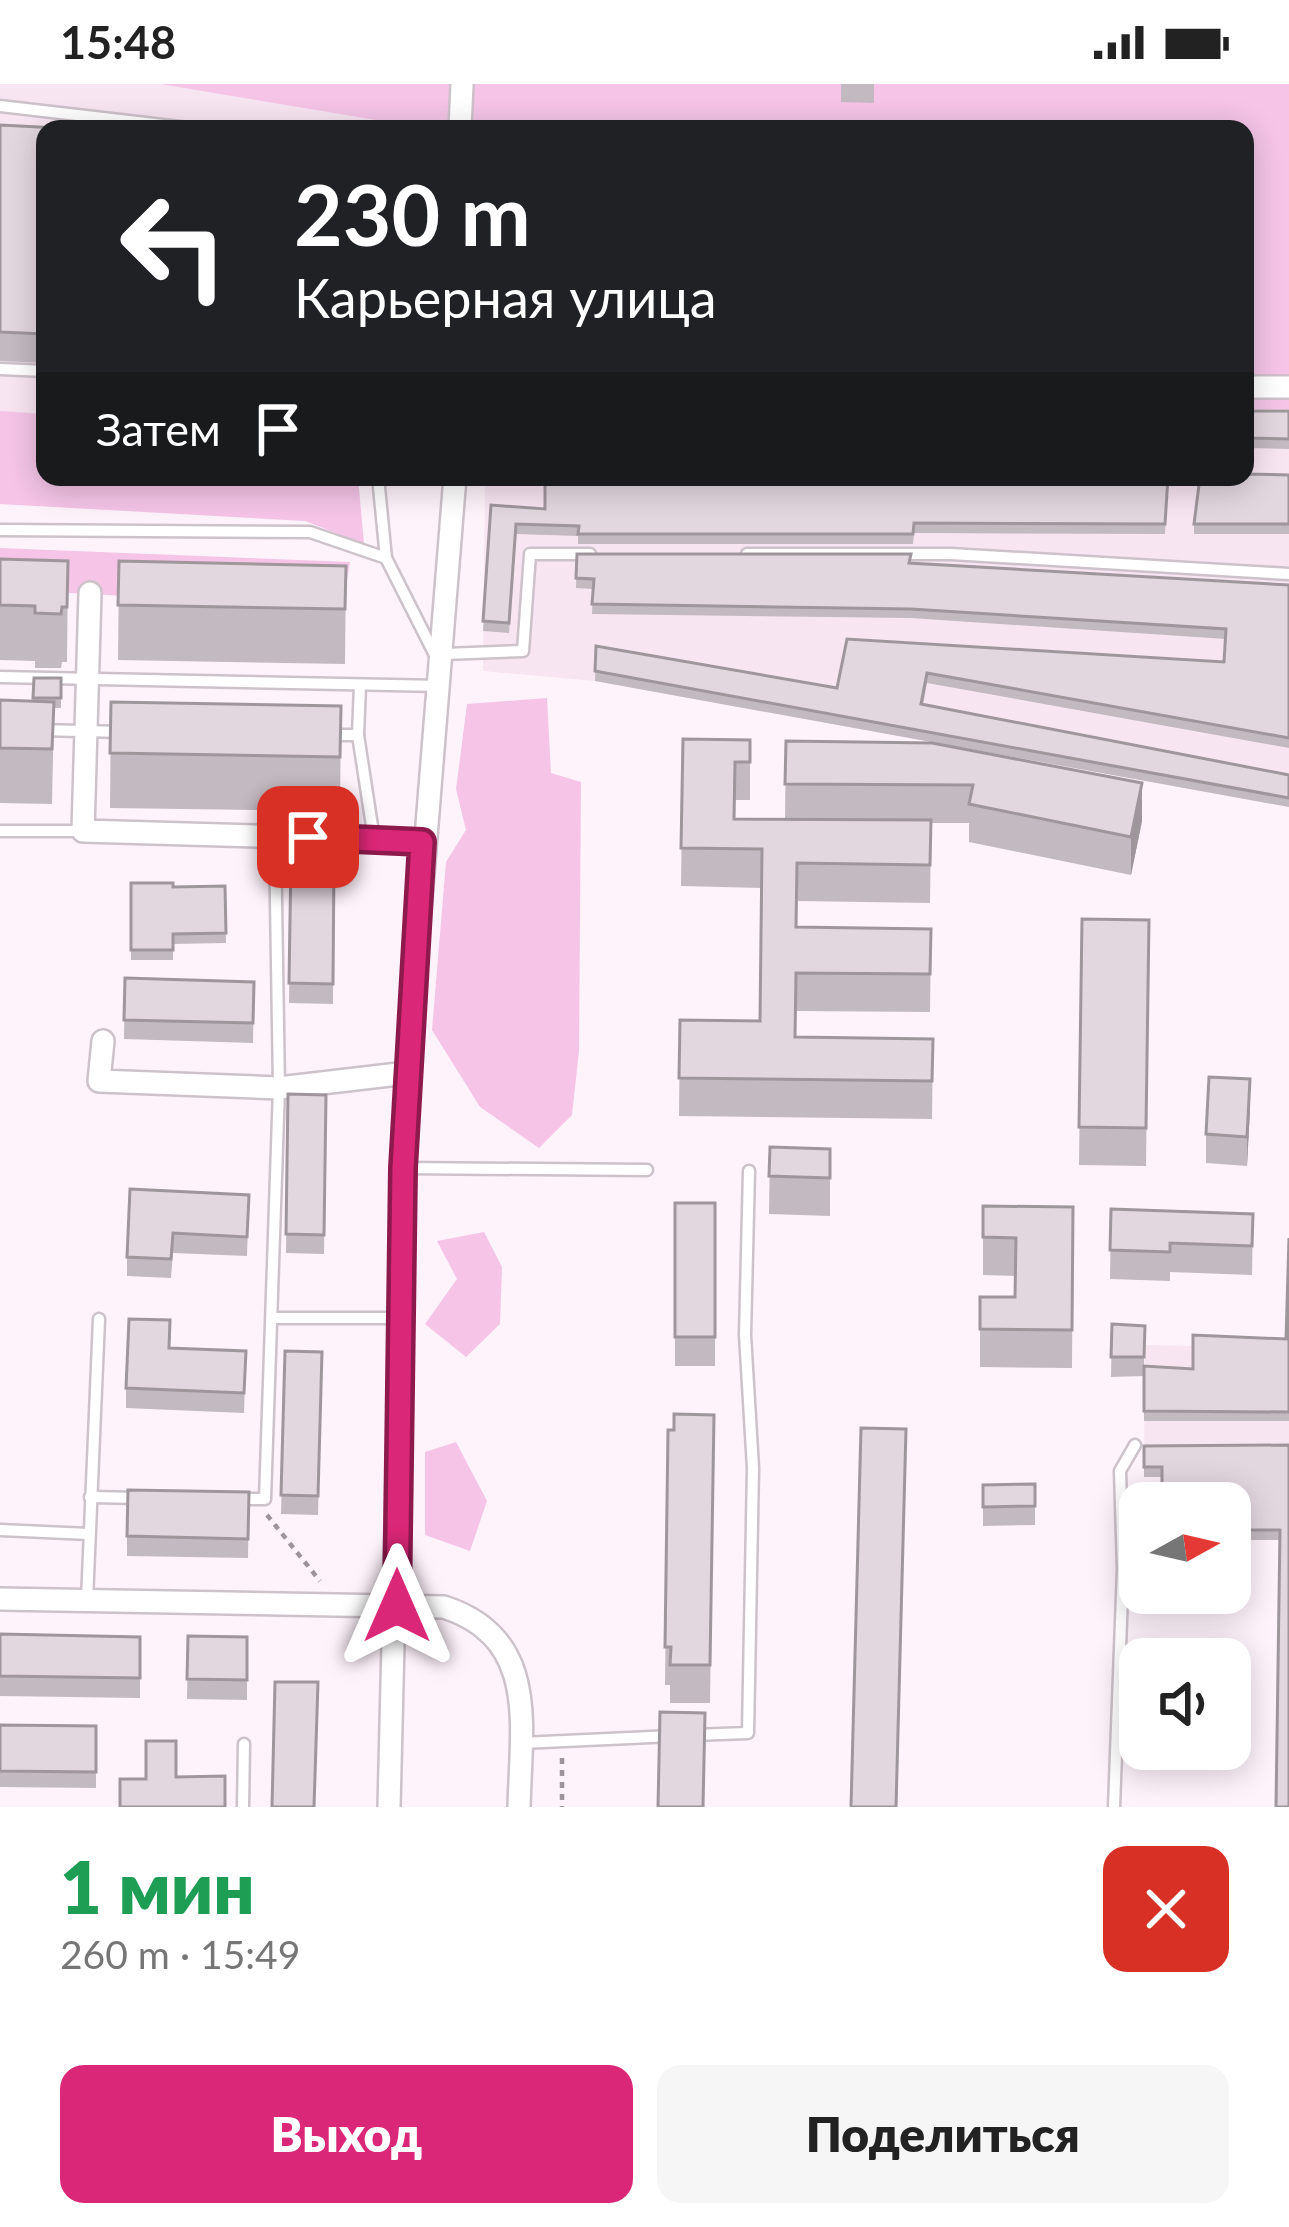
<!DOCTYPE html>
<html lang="ru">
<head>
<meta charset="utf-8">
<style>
  body { margin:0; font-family:Lato,sans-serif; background:#f6f6f6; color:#222; height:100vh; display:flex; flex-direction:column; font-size:45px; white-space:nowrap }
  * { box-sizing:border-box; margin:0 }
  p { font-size:39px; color:#767676 }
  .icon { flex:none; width:66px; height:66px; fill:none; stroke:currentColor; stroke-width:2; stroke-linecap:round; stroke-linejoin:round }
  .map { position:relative; height:1723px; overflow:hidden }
  .side { display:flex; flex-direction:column; background:#fff; flex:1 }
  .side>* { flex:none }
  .hud { position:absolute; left:36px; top:36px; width:1218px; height:366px; border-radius:24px; box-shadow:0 6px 30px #0003; background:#202124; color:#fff; overflow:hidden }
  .needle { width:78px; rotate:82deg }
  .buttons { position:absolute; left:1119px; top:1398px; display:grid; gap:24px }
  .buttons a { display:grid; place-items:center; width:132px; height:132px; border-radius:24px; background:#fff; box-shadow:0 6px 30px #0003; font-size:60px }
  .pin { position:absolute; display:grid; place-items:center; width:102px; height:102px; color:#fff; margin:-51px; border-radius:24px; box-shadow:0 6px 18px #0006 }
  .me { position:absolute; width:132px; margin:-66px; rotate:0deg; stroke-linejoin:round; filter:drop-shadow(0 0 9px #0008) }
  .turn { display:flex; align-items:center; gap:42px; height:252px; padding:0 60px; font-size:54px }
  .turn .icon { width:156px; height:156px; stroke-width:2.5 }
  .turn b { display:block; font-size:84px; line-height:102px }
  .then { display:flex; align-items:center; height:114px; padding:0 60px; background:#0003; gap:24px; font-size:45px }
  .round { display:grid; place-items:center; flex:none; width:126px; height:126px; border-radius:24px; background:#f6f6f6 }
  .summary { display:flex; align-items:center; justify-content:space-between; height:204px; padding:0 60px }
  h1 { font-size:72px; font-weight:800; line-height:90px; color:#1e9e55 }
  .button { display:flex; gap:24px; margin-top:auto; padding:24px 60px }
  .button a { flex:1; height:138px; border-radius:24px; background:#db2777; color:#fff; font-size:48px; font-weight:800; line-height:138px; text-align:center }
  .button a+a { background:#f6f6f6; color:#222 }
  .status { display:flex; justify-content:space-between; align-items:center; height:84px; padding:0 60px; background:#fff; direction:ltr }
  .status svg { height:33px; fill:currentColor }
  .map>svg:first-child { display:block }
  .built { fill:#f8e5f2 }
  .green { fill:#f5c4e7 }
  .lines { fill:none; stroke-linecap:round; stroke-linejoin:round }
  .service-casing { stroke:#cec2ca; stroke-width:15 }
  .minor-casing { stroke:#cec2ca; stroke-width:26 }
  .path { stroke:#9e959b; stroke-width:4.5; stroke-dasharray:6 6; stroke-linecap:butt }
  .service { stroke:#fff; stroke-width:10 }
  .minor { stroke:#fff; stroke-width:21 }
  .wall { fill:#c3b9c0 }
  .shaded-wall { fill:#9f969c }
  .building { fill:#e3d7df; stroke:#9f969c; stroke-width:3 }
  .route-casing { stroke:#8e194d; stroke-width:30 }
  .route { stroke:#db2777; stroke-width:21 }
</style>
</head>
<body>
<div class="status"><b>15:48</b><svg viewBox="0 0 49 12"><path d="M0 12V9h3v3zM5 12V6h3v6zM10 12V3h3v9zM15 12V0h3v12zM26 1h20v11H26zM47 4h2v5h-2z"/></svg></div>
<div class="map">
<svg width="1289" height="1723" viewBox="0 0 1289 1723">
  <rect width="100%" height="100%" fill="#fff3fb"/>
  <g class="built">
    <polygon points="0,0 160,0 429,45 45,45 45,354 0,352"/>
    <polygon points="1245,325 1289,325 1289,723 595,597 483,587 485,393 1245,393"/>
    <polygon points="1289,1164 1289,1723 1281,1394 1144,1393 1145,1261 1286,1264"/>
  </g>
  <g class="green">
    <polygon points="160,0 1289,0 1289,325 1245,325 1245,45 429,45"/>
    <polygon points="0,327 45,330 45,393 358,393 364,460 305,437 0,420"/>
    <polygon points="0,464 350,478 342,524 0,505"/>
    <polygon points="547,614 551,689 581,698 579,967 572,1031 539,1064 480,1023 432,946 446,778 466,746 456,705 467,620"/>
    <polygon points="484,1148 502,1183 500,1240 466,1273 425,1240 457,1195 437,1157"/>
    <polygon points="456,1358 487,1417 470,1467 425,1451 425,1368"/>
  </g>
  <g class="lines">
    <g class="service-casing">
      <g id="service">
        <polyline points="0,22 197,45"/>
        <polyline points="0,285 45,287"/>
        <polyline points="378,393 386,474 437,575"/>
        <polyline points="0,446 310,448 386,474"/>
        <polyline points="747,470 951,470 1289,490"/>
        <polyline points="444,570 523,567 530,470 590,470"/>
        <polyline points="0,593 441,602"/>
        <polyline points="39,646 123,648"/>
        <polyline points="327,651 358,651 360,601"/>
        <polyline points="358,651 374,755"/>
        <polyline points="0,747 83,747"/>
        <polyline points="403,1084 647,1086"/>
        <polyline points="272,1234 399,1234"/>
        <polyline points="90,1413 140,1414"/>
        <polyline points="237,1415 265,1415 279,1004 275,754"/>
        <polyline points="0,1446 89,1450"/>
        <polyline points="87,1516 99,1235"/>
        <polyline points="692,1651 748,1649 753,1384 745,1251 749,1087"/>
        <polyline points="521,1659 673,1652"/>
        <polyline points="243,1723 244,1660"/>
        <polyline points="1114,1723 1123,1485 1120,1387 1135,1361"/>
      </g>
    </g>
    <g class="minor-casing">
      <g id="minor">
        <polyline points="460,45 462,0"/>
        <polyline points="1245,303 1289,303"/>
        <polyline points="90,509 83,747 422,757"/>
        <polyline points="103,957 99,997 279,1004 407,989"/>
        <path d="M0,1515L444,1523C539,1554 521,1640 519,1723"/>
        <polyline points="389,1723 407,989 455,393"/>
      </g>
    </g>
    <g class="path">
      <polyline points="267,1431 320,1497"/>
      <polyline points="562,1674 562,1723"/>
    </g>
    <use href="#service" class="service"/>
    <use href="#minor" class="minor"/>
  </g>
  <g class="wall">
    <polygon points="841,0 874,0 874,19 841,18"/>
    <polygon points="0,41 45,45 45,279 0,277"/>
    <polygon points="1245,327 1289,327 1289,365 1245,364"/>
    <polygon points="1289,391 1289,450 1194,450 1194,440"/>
    <polygon points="1168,393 1165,450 914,449 913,460 578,460 578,452 516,450 509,549 483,547 491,421 545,425 761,400"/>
    <polygon points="577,470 911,479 1289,501 1289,664 927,599 923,621 1289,691 1289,723 595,597 596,562 837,604 847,555 1224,578 1226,555 911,534 592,530 593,505 576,504"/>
    <polygon points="0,475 68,477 67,578 62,578 61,584 35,584 35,577 0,576"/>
    <polygon points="119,477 346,482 345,580 118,576"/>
    <polygon points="34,594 61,594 61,624 54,624 52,720 0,719 0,616 33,617"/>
    <polygon points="111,618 341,622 340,727 110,724"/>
    <polygon points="683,655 750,656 750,716 735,716 735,735 785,735 786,657 1142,737 1131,791 969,758 969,739 931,739 930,819 797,817 796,843 931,845 930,928 796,927 796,953 933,955 932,1035 679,1032 680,936 760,937 762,804 681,802"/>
    <polygon points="291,774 334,775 333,920 289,919"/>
    <polygon points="131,799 173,803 225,802 226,859 173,860 173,876 131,876"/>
    <polygon points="1082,835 1149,836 1146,1082 1079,1081"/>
    <polygon points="125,894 254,898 253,959 124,955"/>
    <polygon points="288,1010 326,1011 324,1170 286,1169"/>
    <polygon points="1250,1024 1247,1082 1206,1079 1206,1050"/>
    <polygon points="770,1063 830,1065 830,1132 769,1130"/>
    <polygon points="249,1111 247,1172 173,1169 171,1194 127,1192 127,1173"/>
    <rect x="675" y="1119" width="40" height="163"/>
    <polygon points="983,1122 1073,1123 1072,1284 980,1283 980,1213 1015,1213 1016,1192 983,1191"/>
    <polygon points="1111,1125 1253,1130 1252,1191 1170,1188 1170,1197 1110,1195"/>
    <polygon points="1289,1154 1289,1337 1144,1337 1144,1292 1111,1293 1112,1240 1145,1242 1144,1282 1193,1285 1286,1255"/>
    <polygon points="170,1264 246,1267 244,1329 126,1324 126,1304"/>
    <polygon points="285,1267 322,1268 318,1431 281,1430"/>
    <polygon points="714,1331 710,1619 670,1619 670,1601 665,1601 668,1346 674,1346"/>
    <polygon points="1289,1361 1280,1456 1230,1456 1230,1419 1162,1393 1144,1393 1144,1362"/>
    <polygon points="1035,1400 1035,1441 983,1442 983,1401"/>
    <polygon points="249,1408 248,1474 127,1472 127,1452"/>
    <polygon points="0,1550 140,1553 140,1614 0,1612"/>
    <polygon points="188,1552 247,1553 247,1616 187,1615"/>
    <polygon points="0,1641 96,1642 96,1704 0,1703"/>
  </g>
  <g class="shaded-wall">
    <polygon points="1142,699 1142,737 1131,791 1131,753"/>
    <polygon points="1250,995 1250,1024 1247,1082 1247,1053"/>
    <polygon points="906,1345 897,1723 896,1723"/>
  </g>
  <g class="building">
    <polygon points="0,41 78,45 45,45 45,250 0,248"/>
    <polygon points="1245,327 1289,327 1289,355 1245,354"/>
    <polygon points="1245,390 1289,391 1289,440 1194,440 1200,393 1245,393"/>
    <polygon points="562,393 685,393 761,400 854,393 1168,393 1165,440 914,439 913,450 578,450 579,442 516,440 509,539 483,537 491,421 545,425 545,398"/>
    <polygon points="577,470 911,470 909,479 1289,501 1289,654 927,589 921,620 1289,691 1289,714 595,587 596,562 837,604 847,555 1224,578 1226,545 911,525 592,520 594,495 576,494"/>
    <polygon points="0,475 68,477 67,523 62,523 61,530 35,529 35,522 0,521"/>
    <polygon points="119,477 346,482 345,525 118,521"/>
    <polygon points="34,594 61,594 61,614 33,614"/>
    <polygon points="0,616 54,618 52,665 0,664"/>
    <polygon points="111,618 341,622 340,673 110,669"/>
    <polygon points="683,655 750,656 750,678 735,678 734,735 931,736 930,781 797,779 796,843 931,845 930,890 796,889 795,953 933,955 932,997 679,994 680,936 760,937 762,765 681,764"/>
    <polygon points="786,657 932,659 1142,699 1131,753 969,720 973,701 785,700"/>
    <polygon points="291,774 334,775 333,900 289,899"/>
    <polygon points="131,799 173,799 173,803 225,802 226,849 173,850 173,866 131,866"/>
    <polygon points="1082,835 1149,836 1146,1044 1079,1043"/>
    <polygon points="125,894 254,898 253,939 124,936"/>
    <polygon points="1209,993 1250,995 1247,1053 1206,1050"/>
    <polygon points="288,1010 326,1011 324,1151 286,1150"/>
    <polygon points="770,1063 830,1065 830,1094 769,1092"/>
    <polygon points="130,1105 249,1111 247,1153 173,1149 171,1175 127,1173"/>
    <rect x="675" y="1119" width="40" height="134"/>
    <polygon points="983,1122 1073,1123 1072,1246 980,1245 980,1213 1015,1213 1016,1154 983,1153"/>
    <polygon points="1111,1125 1253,1130 1252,1162 1170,1159 1170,1168 1110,1166"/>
    <polygon points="1289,1154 1289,1328 1144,1327 1144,1282 1193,1285 1193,1251 1286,1255"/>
    <polygon points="129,1235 170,1236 169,1264 246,1267 244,1309 126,1304"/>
    <polygon points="1112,1240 1145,1242 1144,1273 1111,1273"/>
    <polygon points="285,1267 322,1268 318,1412 281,1411"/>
    <polygon points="674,1330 714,1331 710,1581 670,1581 671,1563 665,1563 668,1346 674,1346"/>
    <polygon points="861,1344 906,1345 896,1723 851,1723"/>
    <polygon points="1289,1361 1289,1723 1276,1723 1280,1446 1230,1446 1230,1419 1162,1419 1162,1383 1144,1383 1144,1362"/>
    <polygon points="1035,1400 1035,1422 983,1423 983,1401"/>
    <polygon points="128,1406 249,1408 248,1455 127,1452"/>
    <polygon points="0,1550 140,1553 140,1594 0,1592"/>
    <polygon points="188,1552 247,1553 247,1596 187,1595"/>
    <polygon points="275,1598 318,1598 314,1723 272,1723"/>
    <polygon points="660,1628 705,1629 703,1723 658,1723"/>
    <polygon points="0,1641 96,1642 96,1688 0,1687"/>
    <polygon points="146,1657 176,1657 176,1693 225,1692 225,1723 120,1723 120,1695 146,1695"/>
  </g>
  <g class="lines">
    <g class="route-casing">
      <polyline id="route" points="308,753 422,758 403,1084 397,1522"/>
    </g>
    <use href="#route" class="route"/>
  </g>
</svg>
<div class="buttons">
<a><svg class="needle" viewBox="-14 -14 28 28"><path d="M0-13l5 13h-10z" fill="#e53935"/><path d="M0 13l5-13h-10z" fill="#767676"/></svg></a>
<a><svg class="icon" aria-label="sound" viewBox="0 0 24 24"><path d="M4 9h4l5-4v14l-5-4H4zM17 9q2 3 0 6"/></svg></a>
</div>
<div class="pin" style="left:308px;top:753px;background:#d93025"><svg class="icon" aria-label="arrive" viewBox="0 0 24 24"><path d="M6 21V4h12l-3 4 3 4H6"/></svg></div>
<svg class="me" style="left:397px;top:1522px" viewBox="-20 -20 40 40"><path d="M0-17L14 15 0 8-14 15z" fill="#db2777" stroke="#fff" stroke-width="4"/></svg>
<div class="hud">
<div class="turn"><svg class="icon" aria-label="left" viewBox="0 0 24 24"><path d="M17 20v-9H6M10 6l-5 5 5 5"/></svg><div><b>230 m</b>Карьерная улица</div></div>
<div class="then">Затем<svg class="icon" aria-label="arrive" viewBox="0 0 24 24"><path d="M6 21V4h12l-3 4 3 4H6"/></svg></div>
</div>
</div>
<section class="side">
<div class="summary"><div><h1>1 мин</h1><p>260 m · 15:49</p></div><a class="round" style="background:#d93025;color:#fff"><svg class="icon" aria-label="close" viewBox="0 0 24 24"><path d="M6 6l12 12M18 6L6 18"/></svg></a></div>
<div class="button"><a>Выход</a><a>Поделиться</a></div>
</section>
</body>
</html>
